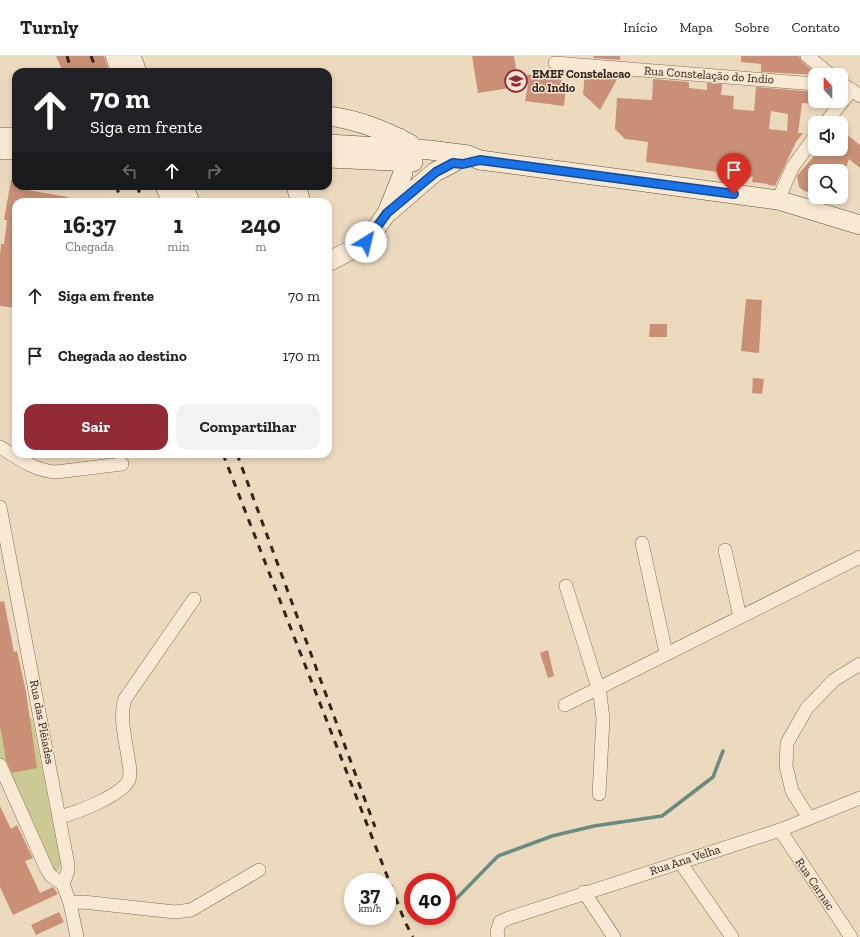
<!DOCTYPE html>
<html lang="pt">
<head>
<meta charset="utf-8">
<style>
  body { margin:0; font-family:"Zilla Slab",serif; background:#f2f2f2; color:#202124; height:100vh; display:flex; flex-direction:column; font-size:15px; white-space:nowrap }
  * { box-sizing:border-box; margin:0 }
  p { font-size:13px; color:#757577 }
  .icon { flex:none; width:22px; height:22px; fill:none; stroke:currentColor; stroke-width:2; stroke-linecap:round; stroke-linejoin:round }
  .map { position:relative; flex:1; overflow:hidden }
  .details { position:absolute; left:12px; top:142px; width:320px; height:260px; display:flex; flex-direction:column; background:#fff; border-radius:12px; box-shadow:0 2px 6px #0003 }
  .details>* { flex:none }
  .guide { position:absolute; left:12px; top:12px; width:320px; height:122px; border-radius:12px; box-shadow:0 2px 6px #0003; background:#202124; color:#fff; overflow:hidden }
  .needle { width:26px; rotate:339deg }
  .controls { position:absolute; left:808px; top:12px; display:grid; gap:8px }
  .controls a { display:grid; place-items:center; width:40px; height:40px; border-radius:8px; background:#fff; box-shadow:0 2px 6px #0003; font-size:20px }
  .speed { position:absolute; left:344px; top:817px; display:flex; gap:8px; font-size:20px; font-weight:700; text-align:center }
  .speed>* { display:grid; place-content:center; width:52px; height:52px; border-radius:50%; background:#fff; box-shadow:0 2px 6px #0003; line-height:1 }
  .speed small { font-size:10px; font-weight:400 }
  .speed .limit { border:6px solid #d22; background:#fff; color:#111 }
  .pin { position:absolute; display:grid; place-items:center; width:34px; height:34px; color:#fff; margin:-41px -17px; border-radius:50% 50% 50% 0; rotate:-45deg; box-shadow:0 0 4px #0007 }
  .pin .icon { rotate:45deg }
  .me { position:absolute; width:44px; margin:-22px; rotate:36deg; stroke-linejoin:round; filter:drop-shadow(0 0 3px #0008) }
  .turn { display:flex; align-items:center; gap:14px; height:84px; padding:0 12px; font-size:18px }
  .turn .icon { width:52px; height:52px; stroke-width:2.5 }
  .turn b { display:block; font-size:28px; line-height:34px }
  .lanes { display:flex; align-items:center; height:38px; padding:0 12px; background:#0003; justify-content:center; gap:20px; direction:ltr }
  .lanes .off { opacity:.35 }
  .eta { display:flex; justify-content:space-evenly; align-items:center; height:68px; text-align:center }
  .eta b { font-size:24px; font-weight:800; line-height:28px }
  .primary-button { display:flex; gap:8px; margin-top:auto; padding:8px 12px }
  .primary-button a { flex:1; height:46px; border-radius:12px; background:#922a35; color:#fff; font-size:16px; font-weight:800; line-height:46px; text-align:center }
  .primary-button a+a { background:#f2f2f2; color:#202124 }
  ul { padding:0; list-style:none }
  li { display:flex; align-items:center; gap:12px; height:60px; padding:0 12px }
  li div { flex:1 }
  li b { display:block; font-size:15px }
  li em { font-style:normal }
  header { display:flex; align-items:center; gap:24px; box-sizing:border-box; height:56px; padding:0 20px; background:#fff; border-bottom:1px solid #e0e0e0 }
  header strong { font-size:19px }
  nav { display:flex; gap:22px; margin-inline-start:auto; font-size:14px }
  .map>svg:first-child { display:block }
  .green { fill:#c9ca94 }
  .lines { fill:none; stroke-linecap:round; stroke-linejoin:round }
  .stream { stroke:#6a8b80; stroke-width:3.5 }
  .building { fill:#ca9076; fill-rule:evenodd }
  .street-casing { stroke:#846b58; stroke-width:14 }
  .secondary-casing { stroke:#664d3c; stroke-width:20 }
  .street { stroke:#f8e9d2; stroke-width:13 }
  .secondary { stroke:#f8e9d2; stroke-width:19 }
  .rail { stroke:#34251c; stroke-width:3; stroke-dasharray:7 7; stroke-linecap:butt }
  .route-casing { stroke:#114b97; stroke-width:10 }
  .route { stroke:#1a73e8; stroke-width:7 }
  .labels { text-anchor:middle; dominant-baseline:central; stroke-width:3; stroke-linejoin:round; paint-order:stroke }
  .poi-label { font-size:12px; font-weight:bold; fill:#34251c; stroke:#f4e5cf; text-anchor:start }
  .street-label { font-size:12px; fill:#34251c; stroke:#f4e5cf }
</style>
</head>
<body>
<header>
<strong>Turnly</strong>
<nav><a>Início</a><a>Mapa</a><a>Sobre</a><a>Contato</a></nav>
</header>
<div class="map">
<svg width="860" height="881" viewBox="0 0 860 881">
  <rect width="100%" height="100%" fill="#ecdabf"/>
  <polygon class="green" points="32,662 61,808 58,815 55,816 49,813 0,702 0,667"/>
  <g class="lines">
    <polyline class="stream" points="456,843 498,800 552,780 594,770 662,760 713,721 723,695"/>
  </g>
  <g class="building">
    <polygon points="56,0 104,0 109,16 63,16"/>
    <polygon points="472,0 514,0 517,19 557,18 566,31 564,50 525,45 528,29 478,37"/>
    <polygon points="594,0 620,0 620,4 593,2"/>
    <polygon points="741,0 799,0 802,6 818,19 761,16 761,8 741,6"/>
    <polygon points="585,17 619,20 600,54 583,38"/>
    <path d="M653,23L689,26V32L707,34V27L722,28L721,39L734,40L733,53L754,55L756,31L815,36V48L802,47L798,77H803L796,86L775,130L768,129V128L752,126L753,121L646,106L648,86L625,83L615,73L617,42L652,44ZM771,55L788,58L787,75L769,73Z"/>
    <polygon points="841,74 860,89 860,112 849,103 845,115 825,115 818,110 817,115 815,115 811,137 804,135 799,131 797,120 820,93 841,93"/>
    <polygon points="11,124 16,124 16,132 68,141 67,146 16,146 16,252 0,250 0,200 1,188 4,188 7,164 4,164"/>
    <polygon points="746,243 762,244 759,297 741,295"/>
    <polygon points="650,268 667,268 667,281 649,281"/>
    <polygon points="753,322 764,323 762,338 752,337"/>
    <polygon points="4,545 14,596 17,595 26,636 37,712 12,717 6,704 0,669 0,546"/>
    <polygon points="548,594 554,620 548,622 540,597"/>
    <polygon points="0,750 11,773 17,769 27,790 33,802 25,805 40,837 53,831 58,838 13,859 0,831"/>
    <polygon points="59,856 64,866 36,879 31,869"/>
  </g>
  <g class="lines">
    <g class="street-casing">
      <g id="street">
        <polyline points="807,0 831,19"/>
        <polyline points="555,7 815,28"/>
        <polyline points="841,27 860,40"/>
        <polyline points="825,67 852,34"/>
        <polyline points="778,144 792,112 815,80"/>
        <path d="M0,391C18,402 35,415 56,416L122,408"/>
        <polyline points="0,451 68,809 68,815 63,828 70,847 77,881"/>
        <polyline points="642,487 666,597"/>
        <polyline points="725,494 740,561"/>
        <polyline points="566,530 600,638 603,663 599,738"/>
        <polyline points="565,649 860,501"/>
        <polyline points="0,709 47,814 51,820 63,828"/>
        <path d="M60,761C78,756 119,741 129,724C130,721 130,717 130,715C128,693 118,663 125,643L194,543"/>
        <polyline points="809,762 792,735 786,710 787,687 807,652 834,624 860,608"/>
        <polyline points="780,774 851,881"/>
        <polyline points="680,806 732,881"/>
        <polyline points="584,836 614,881"/>
        <polyline points="70,847 83,846 175,856 191,854 259,814"/>
        <polyline points="498,881 497,876 500,866 509,862 780,774 860,742"/>
      </g>
    </g>
    <g class="secondary-casing">
      <g id="secondary">
        <polyline points="115,0 121,16"/>
        <polyline points="131,0 137,16"/>
        <path d="M328,60C359,64 383,74 410,88"/>
        <polyline points="0,81 16,81"/>
        <polyline points="328,88 430,94 468,99 480,104 778,144 860,169"/>
        <polyline points="0,94 16,94"/>
        <polyline points="328,102 413,106"/>
        <polyline points="165,130 172,146"/>
        <polyline points="183,130 190,146"/>
        <polyline points="296,130 301,146"/>
        <polyline points="390,155 435,116 453,107"/>
        <polyline points="328,206 366,186 387,157 403,117 399,82"/>
      </g>
    </g>
    <use href="#street" class="street"/>
    <use href="#secondary" class="secondary"/>
    <g class="rail">
      <polyline points="67,0 72,16"/>
      <polyline points="91,0 97,16"/>
      <polyline points="116,130 122,146"/>
      <polyline points="137,130 143,146"/>
      <polyline points="223,398 405,866 413,881"/>
      <polyline points="237,398 375,771"/>
    </g>
  </g>
  <g class="lines">
    <g class="route-casing">
      <polyline id="route" points="366,186 387,157 436,116 453,107 463,108 480,104 734,138"/>
    </g>
    <use href="#route" class="route"/>
  </g>
  <defs>
    <g id="school-ring" transform="scale(1.15)"><circle r="9.5" fill="#f4e5cf" stroke="#922a35" stroke-width="1.5"/><path d="M0-5L7-2L0 1L-7-2ZM-4 1L0 2.5L4 1V4Q0 6-4 4Z" fill="#922a35"/></g>
  </defs>
  <g fill-rule="evenodd">
    <use href="#school-ring" x="516" y="25"/>
  </g>
  <g class="labels">
    <g class="poi-label">
      <text x="532" y="18">EMEF Constelacao<tspan x="532" dy="14">do Indio</tspan></text>
    </g>
    <g class="street-label">
      <text transform="translate(709 19) rotate(4)">Rua Constelação do Indio</text>
      <text transform="translate(42 666) rotate(79)">Rua das Plêiades</text>
      <text transform="translate(685 804) rotate(-18)">Rua Ana Velha</text>
      <text transform="translate(815 828) rotate(56)">Rua Carnac</text>
    </g>
  </g>
</svg>
<div class="controls">
<a><svg class="needle" viewBox="-14 -14 28 28"><path d="M0-13l5 13h-10z" fill="#e53935"/><path d="M0 13l5-13h-10z" fill="#757577"/></svg></a>
<a><svg class="icon" aria-label="sound" viewBox="0 0 24 24"><path d="M4 9h4l5-4v14l-5-4H4zM17 9q2 3 0 6"/></svg></a>
<a><svg class="icon" aria-label="search" viewBox="0 0 24 24"><circle cx="10" cy="10" r="6"/><path d="M15 15l6 6"/></svg></a>
</div>
<div class="speed"><div>37<small>km/h</small></div><div class="limit">40</div></div>
<div class="pin" style="left:734px;top:138px;background:#d93025"><svg class="icon" aria-label="arrive" viewBox="0 0 24 24"><path d="M6 21V4h12l-3 4 3 4H6"/></svg></div>
<svg class="me" style="left:366px;top:186px" viewBox="-20 -20 40 40"><circle r="19" fill="#fff"/><path d="M0-13L10 11 0 6-10 11z" fill="#1a73e8"/></svg>
<div class="guide">
<div class="turn"><svg class="icon" aria-label="ahead" viewBox="0 0 24 24"><path d="M12 20V5M6 11l6-6 6 6"/></svg><div><b>70 m</b>Siga em frente</div></div>
<div class="lanes"><svg class="icon off" aria-label="left" viewBox="0 0 24 24"><path d="M17 20v-9H6M10 6l-5 5 5 5"/></svg><svg class="icon" aria-label="ahead" viewBox="0 0 24 24"><path d="M12 20V5M6 11l6-6 6 6"/></svg><svg class="icon off" aria-label="right" viewBox="0 0 24 24"><path d="M7 20v-9h11M14 6l5 5-5 5"/></svg></div>
</div>
<section class="details">
<div class="eta">
<div><b>16:37</b><p>Chegada</p></div>
<div><b>1</b><p>min</p></div>
<div><b>240</b><p>m</p></div>
</div>
<ul>
<li><svg class="icon" aria-label="ahead" viewBox="0 0 24 24"><path d="M12 20V5M6 11l6-6 6 6"/></svg><div><b>Siga em frente</b></div><em>70 m</em></li>
<li><svg class="icon" aria-label="arrive" viewBox="0 0 24 24"><path d="M6 21V4h12l-3 4 3 4H6"/></svg><div><b>Chegada ao destino</b></div><em>170 m</em></li>
</ul>
<div class="primary-button"><a>Sair</a><a>Compartilhar</a></div>
</section>
</div>
</body>
</html>
